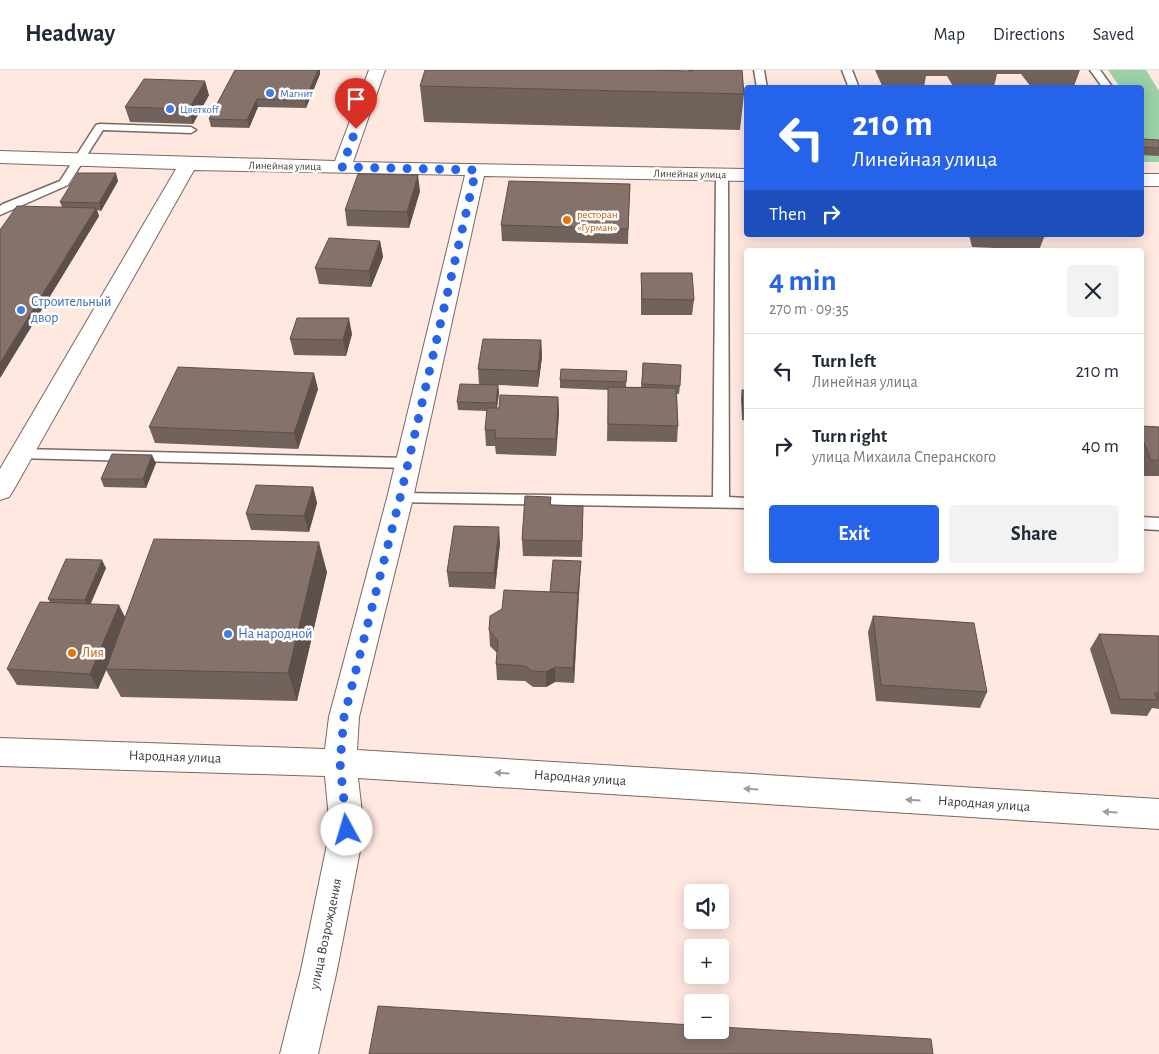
<!DOCTYPE html>
<html lang="en">
<head>
<meta charset="utf-8">
<style>
  body { margin:0; font-family:"Alegreya Sans",sans-serif; background:#f2f2f3; color:#1f2937; height:100vh; display:flex; flex-direction:column; font-size:19px; white-space:nowrap }
  * { box-sizing:border-box; margin:0 }
  p { font-size:16px; color:#747a83 }
  .icon { flex:none; width:28px; height:28px; fill:none; stroke:currentColor; stroke-width:2; stroke-linecap:round; stroke-linejoin:round }
  .map { position:relative; flex:1; overflow:hidden }
  .panel { position:absolute; left:744px; top:178px; width:400px; height:325px; display:flex; flex-direction:column; background:#fff; border-radius:5px; box-shadow:0 2px 12px #0003 }
  .panel>* { flex:none }
  .hud { position:absolute; left:744px; top:15px; width:400px; height:152px; border-radius:5px; box-shadow:0 2px 12px #0003; background:#2563eb; color:#fff; overflow:hidden }
  .buttons { position:absolute; left:684px; top:814px; display:grid; gap:10px }
  .buttons a { display:grid; place-items:center; width:45px; height:45px; border-radius:5px; background:#fff; box-shadow:0 2px 12px #0003; font-size:25px }
  .pin { position:absolute; display:grid; place-items:center; width:42px; height:42px; color:#fff; margin:-51px -21px; border-radius:50% 50% 50% 0; rotate:-45deg; box-shadow:0 0 5px #0007 }
  .pin .icon { rotate:45deg }
  .me { position:absolute; width:55px; margin:-28px; rotate:354deg; stroke-linejoin:round; filter:drop-shadow(0 0 4px #0008) }
  .turn { display:flex; align-items:center; gap:18px; height:105px; padding:0 25px; font-size:22px }
  .turn .icon { width:65px; height:65px; stroke-width:2.5 }
  .turn b { display:block; font-size:35px; line-height:42px }
  .then { display:flex; align-items:center; height:48px; padding:0 25px; background:#0003; gap:10px; font-size:19px }
  .round { display:grid; place-items:center; flex:none; width:52px; height:52px; border-radius:5px; background:#f2f2f3 }
  .headline { display:flex; align-items:center; justify-content:space-between; height:85px; padding:0 25px }
  h1 { font-size:30px; font-weight:600; line-height:38px; color:#2563eb }
  .button { display:flex; gap:10px; margin-top:auto; padding:10px 25px }
  .button a { flex:1; height:58px; border-radius:5px; background:#2563eb; color:#fff; font-size:20px; font-weight:600; line-height:58px; text-align:center }
  .button a+a { background:#f2f2f3; color:#1f2937 }
  ul { padding:0; list-style:none }
  li { display:flex; align-items:center; gap:15px; height:75px; padding:0 25px; border-top:1px solid #e0e1e3 }
  li div { flex:1 }
  li b { display:block; font-size:19px }
  li em { font-style:normal }
  header { display:flex; align-items:center; gap:30px; box-sizing:border-box; height:70px; padding:0 25px; background:#fff; border-bottom:1px solid #e0e1e3 }
  header strong { font-size:24px }
  nav { display:flex; gap:28px; margin-inline-start:auto; font-size:18px }
  .map>svg:first-child { display:block }
  .green { fill:#9ad1a6 }
  .lines { fill:none; stroke-linecap:round; stroke-linejoin:round }
  .lane-casing { stroke:#7b6861; stroke-width:3 }
  .street-casing { stroke:#7b6861; stroke-width:2 }
  .lane { fill:#fff; fill-rule:evenodd }
  .street { fill:#fff; fill-rule:evenodd }
  .wall { fill:#72625c }
  .shaded-wall { fill:#5d504b }
  .building { fill:#85726b; stroke:#5d504b }
  .oneway { fill:#a09c9a }
  .route { stroke:#2563eb; stroke-width:9; stroke-dasharray:0 16.2 }
  .shop-dot { fill:#3f7fe0; stroke:#fff; stroke-width:2 }
  .food-dot { fill:#e8710a; stroke:#fff; stroke-width:2 }
  .labels { text-anchor:middle; dominant-baseline:central; stroke-width:5; stroke-linejoin:round; paint-order:stroke }
  .far-shop-label { font-size:11px; fill:#366cbe; stroke:#fff; text-anchor:start }
  .far-street-label { font-size:11px; fill:#423936; stroke:#fff }
  .far-food-label { font-size:11px; fill:#c56008; stroke:#fff; text-anchor:start }
  .shop-label { font-size:14px; fill:#366cbe; stroke:#fff; text-anchor:start }
  .food-label { font-size:14px; fill:#c56008; stroke:#fff; text-anchor:start }
  .street-label { font-size:14px; fill:#423936; stroke:#fff }
</style>
</head>
<body>
<header>
<strong>Headway</strong>
<nav><a>Map</a><a>Directions</a><a>Saved</a></nav>
</header>
<div class="map">
<svg width="1159" height="984" viewBox="0 0 1159 984">
  <rect width="100%" height="100%" fill="#ffe8e0"/>
  <polygon class="green" points="1108,0 1146,0 1159,21 1159,92 1141,92 1141,18 1120,17"/>
  <g class="lines">
    <g class="lane-casing">
      <g id="lane">
        <polygon points="754,0 764,0 767,18 757,18"/>
        <polygon points="842,0 852,0 859,18 849,18"/>
        <polygon points="1090,0 1100,0 1113,18 1103,18"/>
        <polygon points="100,54 191,57 196,60 191,63 103,60 68,115 0,145 0,136 3,134 60,111 96,55"/>
        <polygon points="722,101 728,104 729,427 746,428 746,438 395,432 392,428 395,424 400,423 713,427 716,104"/>
        <polygon points="21,379 408,388 413,389 415,393 413,397 408,398 16,388 14,384 16,380"/>
        <polygon points="1141,447 1159,448 1159,460 1141,459"/>
      </g>
    </g>
    <g class="street-casing">
      <g id="street">
        <polygon points="369,0 385,0 353,92 746,99 746,111 484,106 413,428 359,647 357,680 1159,729 1159,759 358,708 364,760 337,900 318,984 280,984 301,900 330,760 325,706 0,696 0,668 325,679 329,647 387,428 465,105 194,100 13,421 9,427 0,430 0,399 176,99 0,93 0,81 335,91"/>
        <rect x="1141" y="104" width="18" height="12"/>
      </g>
    </g>
    <use href="#lane" class="lane"/>
    <use href="#street" class="street"/>
  </g>
  <g class="wall">
    <polygon points="235,0 320,0 320,4 306,38 258,37 249,58 211,57 209,49"/>
    <polygon points="688,0 742,0 744,24 740,60 424,52 420,16 688,1"/>
    <polygon points="875,0 1080,0 1074,16 1031,17 1021,4 997,4 994,17 965,18 954,18 947,6 926,6 924,17 883,18"/>
    <polygon points="209,25 193,54 130,52 125,37"/>
    <polygon points="1141,69 1159,70 1159,86 1141,85"/>
    <polygon points="118,111 101,141 97,140 99,146 0,308 0,160 62,137 60,132"/>
    <polygon points="630,114 628,174 502,171 501,155"/>
    <polygon points="420,121 409,158 347,156 345,140"/>
    <polygon points="969,165 1045,165 1039,180 972,177"/>
    <polygon points="380,171 383,187 371,217 319,214 315,198"/>
    <polygon points="641,203 694,230 692,245 641,245"/>
    <polygon points="352,264 346,286 294,285 290,269"/>
    <polygon points="541,270 542,287 538,317 498,315 499,323 497,338 558,327 559,343 556,386 496,384 495,376 486,376 485,360 487,341 458,340 457,332 479,315 478,299"/>
    <polygon points="643,293 680,316 679,324 677,324 678,356 677,372 607,371 608,320 560,318 560,310 627,301 626,317 641,317"/>
    <polygon points="318,319 298,379 155,373 149,357"/>
    <polygon points="742,320 746,320 746,351 742,350 741,328"/>
    <polygon points="1141,356 1159,357 1159,406 1143,406 1141,402"/>
    <polygon points="156,393 146,418 104,417 101,409"/>
    <polygon points="313,417 317,433 309,462 251,460 246,444"/>
    <polygon points="551,427 551,435 583,436 582,487 523,486 522,470"/>
    <polygon points="500,473 495,519 449,517 447,502"/>
    <polygon points="581,491 574,613 555,612 546,617 533,617 525,611 497,610 496,594 497,583 490,576 489,560 502,539 550,522"/>
    <polygon points="106,498 90,534 125,547 327,502 297,631 121,627 106,600 98,619 17,615 7,599 50,532 48,529"/>
    <polygon points="873,546 987,622 980,638 876,631 868,562"/>
    <polygon points="1099,564 1159,566 1159,639 1152,638 1147,646 1111,644 1090,579"/>
  </g>
  <g class="shaded-wall">
    <polygon points="318,0 320,0 320,4 306,38 305,30"/>
    <polygon points="205,11 209,25 193,54 189,39"/>
    <polygon points="257,29 258,37 249,58 247,50"/>
    <polygon points="116,103 118,111 101,141 99,133"/>
    <polygon points="418,105 420,121 409,158 407,142"/>
    <polygon points="96,138 99,146 0,308 0,293"/>
    <polygon points="380,171 383,187 371,217 369,201"/>
    <polygon points="349,248 352,264 346,286 343,270"/>
    <polygon points="541,270 542,287 538,317 538,301"/>
    <polygon points="314,303 318,319 298,379 294,363"/>
    <polygon points="498,315 499,323 496,342 496,333"/>
    <polygon points="558,327 559,343 556,386 556,369"/>
    <polygon points="152,385 156,393 146,418 143,409"/>
    <polygon points="313,417 317,433 309,462 304,446"/>
    <polygon points="499,457 500,473 495,519 494,503"/>
    <polygon points="319,472 327,502 297,631 288,603"/>
    <polygon points="102,490 106,498 89,538 85,530"/>
    <polygon points="581,491 578,538 574,613 573,598"/>
    <polygon points="119,535 127,551 98,619 90,604"/>
    <polygon points="555,597 555,612 546,617 546,602"/>
  </g>
  <g class="building">
    <polygon points="235,0 318,0 305,30 257,29 247,50 209,49"/>
    <polygon points="425,0 647,0 693,1 693,0 742,0 744,24 420,16"/>
    <polygon points="144,9 205,11 189,39 125,37"/>
    <polygon points="1141,69 1159,70 1159,78 1141,77"/>
    <polygon points="78,103 116,103 99,133 60,132"/>
    <polygon points="358,104 418,105 407,142 345,140"/>
    <polygon points="509,111 630,114 628,159 501,155"/>
    <polygon points="17,136 96,138 0,293 0,160"/>
    <polygon points="329,168 380,171 369,201 315,198"/>
    <polygon points="641,203 692,203 694,230 642,229"/>
    <polygon points="297,248 349,248 343,270 290,269"/>
    <polygon points="483,269 541,270 538,301 478,299"/>
    <polygon points="643,293 681,295 680,316 642,314"/>
    <polygon points="178,297 314,303 294,363 149,357"/>
    <polygon points="561,299 627,301 626,312 560,310"/>
    <polygon points="460,314 498,315 496,333 457,332"/>
    <polygon points="608,317 676,318 678,356 608,354"/>
    <polygon points="742,320 746,320 746,342 743,342"/>
    <polygon points="500,325 558,327 556,369 495,368 496,360 485,360 487,338 499,338"/>
    <polygon points="1141,356 1159,357 1159,390 1151,390 1141,365"/>
    <polygon points="112,384 152,385 143,409 101,409"/>
    <polygon points="256,415 313,417 304,446 246,444"/>
    <polygon points="525,426 551,427 550,435 583,436 582,471 522,470"/>
    <polygon points="454,456 499,457 494,503 447,502"/>
    <polygon points="154,469 319,472 288,603 106,599"/>
    <polygon points="66,489 102,490 85,530 48,529"/>
    <polygon points="553,490 581,491 578,523 550,522"/>
    <polygon points="504,520 578,523 573,598 555,597 546,602 532,601 525,596 496,594 498,571 489,560 490,546 502,539"/>
    <polygon points="40,532 119,535 90,604 7,599"/>
    <polygon points="873,546 974,553 987,622 881,615"/>
    <polygon points="1099,564 1159,566 1159,623 1155,623 1157,630 1120,629"/>
    <polygon points="378,936 692,955 692,960 720,960 720,957 931,969 933,984 369,984"/>
  </g>
  <defs><path id="oneway-solid" d="M-6-.8H1V-3.2L6.5 0L1 3.2V.8H-6Z" transform="scale(1.25)"/></defs>
  <g class="oneway">
    <use href="#oneway-solid" transform="translate(502 703) rotate(-176)"/>
    <use href="#oneway-solid" transform="translate(751 719) rotate(-176)"/>
    <use href="#oneway-solid" transform="translate(913 730) rotate(-176)"/>
    <use href="#oneway-solid" transform="translate(1110 742) rotate(-177)"/>
  </g>
  <g class="lines">
    <polyline class="route" points="347,760 340,693 344,647 400,428 476,100 342,97 356,59"/>
  </g>
  <g class="shop-dot">
    <circle cx="270" cy="23" r="5"/>
    <circle cx="170" cy="39" r="5"/>
    <circle cx="21" cy="240" r="5"/>
    <circle cx="228" cy="564" r="5"/>
  </g>
  <g class="food-dot">
    <circle cx="567" cy="150" r="5"/>
    <circle cx="72" cy="583" r="5"/>
  </g>
  <g class="labels">
    <g class="far-shop-label">
      <text x="280" y="23">Магнит</text>
      <text x="180" y="39">Цветкоff</text>
    </g>
    <g class="far-street-label">
      <text transform="translate(285 96) rotate(1)">Линейная улица</text>
      <text transform="translate(690 104) rotate(1)">Линейная улица</text>
    </g>
    <g class="far-food-label">
      <text x="577" y="144">ресторан<tspan x="577" dy="13">«Гурман»</tspan></text>
    </g>
    <g class="shop-label">
      <text x="31" y="232">Строительный<tspan x="31" dy="16">двор</tspan></text>
      <text x="238" y="564">На народной</text>
    </g>
    <g class="food-label">
      <text x="82" y="583">Лия</text>
    </g>
    <g class="street-label">
      <text transform="translate(175 687) rotate(2)">Народная улица</text>
      <text transform="translate(580 708) rotate(4)">Народная улица</text>
      <text transform="translate(984 734) rotate(4)">Народная улица</text>
      <text transform="translate(326 864) rotate(-78)">улица Возрождения</text>
    </g>
  </g>
</svg>
<div class="buttons">
<a><svg class="icon" aria-label="sound" viewBox="0 0 24 24"><path d="M4 9h4l5-4v14l-5-4H4zM17 9q2 3 0 6"/></svg></a>
<a>+</a>
<a>−</a>
</div>
<div class="pin" style="left:356px;top:59px;background:#d93025"><svg class="icon" aria-label="arrive" viewBox="0 0 24 24"><path d="M6 21V4h12l-3 4 3 4H6"/></svg></div>
<svg class="me" style="left:347px;top:760px" viewBox="-20 -20 40 40"><circle r="19" fill="#fff"/><path d="M0-13L10 11 0 6-10 11z" fill="#2563eb"/></svg>
<div class="hud">
<div class="turn"><svg class="icon" aria-label="left" viewBox="0 0 24 24"><path d="M17 20v-9H6M10 6l-5 5 5 5"/></svg><div><b>210 m</b>Линейная улица</div></div>
<div class="then">Then<svg class="icon" aria-label="right" viewBox="0 0 24 24"><path d="M7 20v-9h11M14 6l5 5-5 5"/></svg></div>
</div>
<section class="panel">
<div class="headline"><div><h1>4 min</h1><p>270 m · 09:35</p></div><a class="round"><svg class="icon" aria-label="close" viewBox="0 0 24 24"><path d="M6 6l12 12M18 6L6 18"/></svg></a></div>
<ul>
<li><svg class="icon" aria-label="left" viewBox="0 0 24 24"><path d="M17 20v-9H6M10 6l-5 5 5 5"/></svg><div><b>Turn left</b><p>Линейная улица</p></div><em>210 m</em></li>
<li><svg class="icon" aria-label="right" viewBox="0 0 24 24"><path d="M7 20v-9h11M14 6l5 5-5 5"/></svg><div><b>Turn right</b><p>улица Михаила Сперанского</p></div><em>40 m</em></li>
</ul>
<div class="button"><a>Exit</a><a>Share</a></div>
</section>
</div>
</body>
</html>
